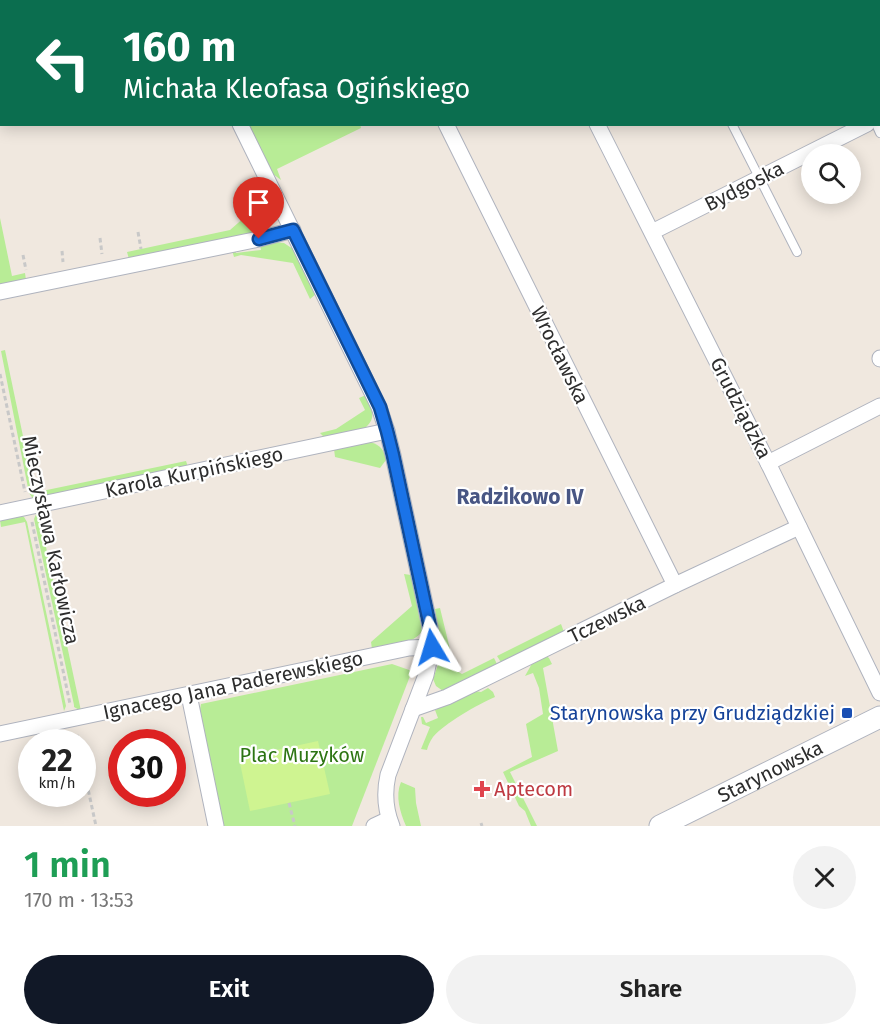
<!DOCTYPE html>
<html lang="en">
<head>
<meta charset="utf-8">
<style>
  body { margin:0; font-family:"Fira Sans",sans-serif; background:#f2f2f2; color:#222; height:100vh; display:flex; flex-direction:column; font-size:22px; white-space:nowrap }
  * { box-sizing:border-box; margin:0 }
  p { font-size:20px; color:#767676 }
  .icon { flex:none; width:33px; height:33px; fill:none; stroke:currentColor; stroke-width:2; stroke-linecap:round; stroke-linejoin:round }
  .map { position:relative; height:826px; overflow:hidden }
  .sheet { display:flex; flex-direction:column; background:#fff; flex:1 }
  .sheet>* { flex:none }
  .hud { position:absolute; left:0px; top:0px; width:880px; height:126px; box-shadow:0 3px 15px #0003; background:#0b6e4f; color:#fff; overflow:hidden }
  .fabs { position:absolute; left:801px; top:144px; display:grid; gap:12px }
  .fabs a { display:grid; place-items:center; width:60px; height:60px; border-radius:50%; background:#fff; box-shadow:0 3px 15px #0003; font-size:30px }
  .speed { position:absolute; left:18px; top:729px; display:flex; gap:12px; font-size:30px; font-weight:700; text-align:center }
  .speed>* { display:grid; place-content:center; width:78px; height:78px; border-radius:50%; background:#fff; box-shadow:0 3px 15px #0003; line-height:1 }
  .speed small { font-size:15px; font-weight:400 }
  .speed .limit { border:9px solid #d22; background:#fff; color:#111 }
  .pin { position:absolute; display:grid; place-items:center; width:51px; height:51px; color:#fff; margin:-62px -26px; border-radius:50% 50% 50% 0; rotate:-45deg; box-shadow:0 0 6px #0007 }
  .pin .icon { rotate:45deg }
  .me { position:absolute; width:66px; margin:-33px; rotate:353deg; stroke-linejoin:round; filter:drop-shadow(0 0 4px #0008) }
  .turn { display:flex; align-items:center; gap:21px; height:126px; padding:0 24px; font-size:27px }
  .turn .icon { width:78px; height:78px; stroke-width:2.5 }
  .turn b { display:block; font-size:42px; line-height:51px }
  .round { display:grid; place-items:center; flex:none; width:63px; height:63px; border-radius:32px; background:#f2f2f2 }
  .headline { display:flex; align-items:center; justify-content:space-between; height:102px; padding:0 24px }
  h1 { font-size:36px; font-weight:600; line-height:45px; color:#1e9e55 }
  .action { display:flex; gap:12px; margin-top:auto; padding:12px 24px }
  .action a { flex:1; height:69px; border-radius:36px; background:#111827; color:#fff; font-size:24px; font-weight:600; line-height:69px; text-align:center }
  .action a+a { background:#f2f2f2; color:#222 }
  .map>svg:first-child { display:block }
  .green { fill:#b8ec96 }
  .pitch { fill:#cff491 }
  .lines { fill:none; stroke-linecap:round; stroke-linejoin:round }
  .stream { stroke:#68ddfc; stroke-width:5 }
  .lane-casing { stroke:#afb3be; stroke-width:10 }
  .street-casing { stroke:#afb3be; stroke-width:17 }
  .secondary-casing { stroke:#afb3be; stroke-width:23 }
  .path { stroke:#c8c8c8; stroke-width:3; stroke-dasharray:4.5 3; stroke-linecap:butt }
  .lane { stroke:#fff; stroke-width:8 }
  .street { stroke:#fff; stroke-width:15 }
  .secondary { stroke:#fff; stroke-width:21 }
  .route-casing { stroke:#114b97; stroke-width:15 }
  .route { stroke:#1a73e8; stroke-width:10 }
  .transit-dot { fill:#1a4fb4; stroke:#fff; stroke-width:2 }
  .health-dot { fill:#e0444e; stroke:#fff; stroke-width:2 }
  .labels { text-anchor:middle; dominant-baseline:central; stroke-width:4.5; stroke-linejoin:round; paint-order:stroke }
  .street-label { font-size:20px; fill:#2d2d2d; stroke:#fff }
  .transit-label { font-size:20px; fill:#164399; stroke:#fff; text-anchor:end }
  .park-label { font-size:20px; fill:#2d7513; stroke:#fff }
  .health-label { font-size:20px; fill:#be3a42; stroke:#fff; text-anchor:start }
  .neighbourhood-label { font-size:21px; font-weight:bold; fill:#485684; stroke:#fff }
</style>
</head>
<body>
<div class="map">
<svg width="880" height="826" viewBox="0 0 880 826">
  <rect width="100%" height="100%" fill="#f0e8df"/>
  <g class="green">
    <polygon points="360,124 361,128 277,169 281,180 273,174 249,125"/>
    <path d="M264,188C271,204 283,219 264,231L129,259L127,252L230,230L262,202L257,191Z"/>
    <polygon points="0,218 12,276 25,273 26,280 0,286"/>
    <polygon points="274,242 284,243 293,249 316,294 310,299 293,263 241,255 234,257 232,250 235,250 236,253 261,250 260,245"/>
    <polygon points="5,350 33,484 42,491 186,461 188,467 34,500 29,493 1,351"/>
    <path d="M366,395C371,409 378,417 365,428L325,438L320,433L336,429L365,410L359,398Z"/>
    <path d="M370,442C381,445 384,450 386,460L380,468L335,457L334,449Z"/>
    <polygon points="41,511 44,523 42,528 81,711 74,707 74,705 34,519 37,512"/>
    <polygon points="21,516 24,517 27,522 66,706 64,711 25,522 1,527 0,520"/>
    <path d="M404,574L411,575L422,631C414,645 386,646 372,649L371,642L412,606Z"/>
    <polygon points="440,608 455,670 462,674 494,658 498,666 443,691 436,686 433,679 441,656 442,648 435,609"/>
    <polygon points="561,624 564,632 502,664 497,656"/>
    <polygon points="545,655 549,658 552,664 543,668 558,751 510,772 537,826 531,826 525,811 519,806 503,772 532,757 526,724 543,714 539,688 533,673 525,676 534,660"/>
    <polygon points="392,664 412,671 352,826 222,826 199,714 201,704"/>
    <path d="M488,688L493,692L495,697C478,704 444,724 433,737C430,741 428,746 427,750L421,749L430,727L422,724L421,717H423L426,723L438,718L435,710L475,691L481,692Z"/>
    <path d="M401,782L415,788L416,803L421,826H406C400,812 395,796 401,782Z"/>
  </g>
  <polygon class="pitch" points="318,741 330,794 250,811 239,758"/>
  <g class="lines">
    <g class="stream">
      <polyline points="77,2 83,0"/>
      <polyline points="0,23 2,23"/>
    </g>
    <g class="lane-casing">
      <g id="lane">
        <polyline points="732,124 797,252"/>
        <polyline points="876,124 880,133"/>
      </g>
    </g>
    <g class="street-casing">
      <g id="street">
        <polyline points="533,0 534,2"/>
        <polyline points="168,2 172,0"/>
        <polyline points="630,2 633,0"/>
        <polyline points="0,55 2,54"/>
        <polyline points="879,119 880,118"/>
        <path d="M240,124L379,407L387,431L393,455L430,627L432,647L426,675L388,775C384,793 385,809 392,826"/>
        <polyline points="446,124 675,585"/>
        <polyline points="597,124 768,463 880,693"/>
        <polyline points="652,232 867,124"/>
        <polyline points="0,292 259,239 293,230"/>
        <polyline points="880,358 880,359"/>
        <polyline points="768,463 880,406"/>
        <polyline points="0,513 387,431"/>
        <polyline points="189,695 216,826"/>
        <polyline points="413,709 447,697 675,585 799,527"/>
        <polyline points="0,734 409,648 432,647"/>
        <polyline points="374,826 389,819"/>
      </g>
    </g>
    <g class="secondary-casing">
      <g id="secondary">
        <path id="s1" d="M660,826L880,717"/>
      </g>
    </g>
    <g class="path">
      <polyline points="138,232 141,249"/>
      <polyline points="100,238 102,254"/>
      <polyline points="62,251 63,262"/>
      <polyline points="23,255 26,270"/>
      <polyline points="0,374 25,492"/>
      <polyline points="32,522 70,704"/>
      <polyline points="77,735 79,742"/>
      <polyline points="82,761 96,826"/>
      <polyline points="289,803 295,826"/>
      <polyline points="481,823 482,826"/>
    </g>
    <use href="#lane" class="lane"/>
    <use href="#street" class="street"/>
    <use href="#secondary" class="secondary"/>
  </g>
  <g class="lines">
    <g class="route-casing">
      <polyline id="route" points="259,239 293,230 380,407 387,431 393,455 430,627 432,647"/>
    </g>
    <use href="#route" class="route"/>
  </g>
  <rect class="transit-dot" x="841" y="707" width="12" height="12" rx="3"/>
  <path class="health-dot" d="M479 780h6v6h6v6h-6v6h-6v-6h-6v-6h6z"/>
  <g class="labels">
    <g class="street-label">
      <text transform="translate(744 186) rotate(-27)">Bydgoska</text>
      <text transform="translate(560 355) rotate(64)">Wrocławska</text>
      <text transform="translate(741 408) rotate(63)">Grudziądzka</text>
      <text transform="translate(194 472) rotate(-12)">Karola Kurpińskiego</text>
      <text transform="translate(51 540) rotate(78)">Mieczysława Karłowicza</text>
      <text transform="translate(607 619) rotate(-26)">Tczewska</text>
      <text transform="translate(233 685) rotate(-12)">Ignacego Jana Paderewskiego</text>
      <text stroke="none"><textPath href="#s1" startOffset="123">Starynowska</textPath></text>
    </g>
    <g class="transit-label">
      <text x="835" y="713">Starynowska przy Grudziądzkiej</text>
    </g>
    <g class="park-label">
      <text x="302" y="755">Plac Muzyków</text>
    </g>
    <g class="health-label">
      <text x="494" y="789">Aptecom</text>
    </g>
    <g class="neighbourhood-label">
      <text x="520" y="497">Radzikowo IV</text>
    </g>
  </g>
</svg>
<div class="fabs">
<a><svg class="icon" aria-label="search" viewBox="0 0 24 24"><circle cx="10" cy="10" r="6"/><path d="M15 15l6 6"/></svg></a>
</div>
<div class="speed"><div>22<small>km/h</small></div><div class="limit">30</div></div>
<div class="pin" style="left:259px;top:239px;background:#d93025"><svg class="icon" aria-label="arrive" viewBox="0 0 24 24"><path d="M6 21V4h12l-3 4 3 4H6"/></svg></div>
<svg class="me" style="left:432px;top:647px" viewBox="-20 -20 40 40"><path d="M0-17L14 15 0 8-14 15z" fill="#1a73e8" stroke="#fff" stroke-width="4"/></svg>
<div class="hud">
<div class="turn"><svg class="icon" aria-label="left" viewBox="0 0 24 24"><path d="M17 20v-9H6M10 6l-5 5 5 5"/></svg><div><b>160 m</b>Michała Kleofasa Ogińskiego</div></div>
</div>
</div>
<section class="sheet">
<div class="headline"><div><h1>1 min</h1><p>170 m · 13:53</p></div><a class="round"><svg class="icon" aria-label="close" viewBox="0 0 24 24"><path d="M6 6l12 12M18 6L6 18"/></svg></a></div>
<div class="action"><a>Exit</a><a>Share</a></div>
</section>
</body>
</html>
